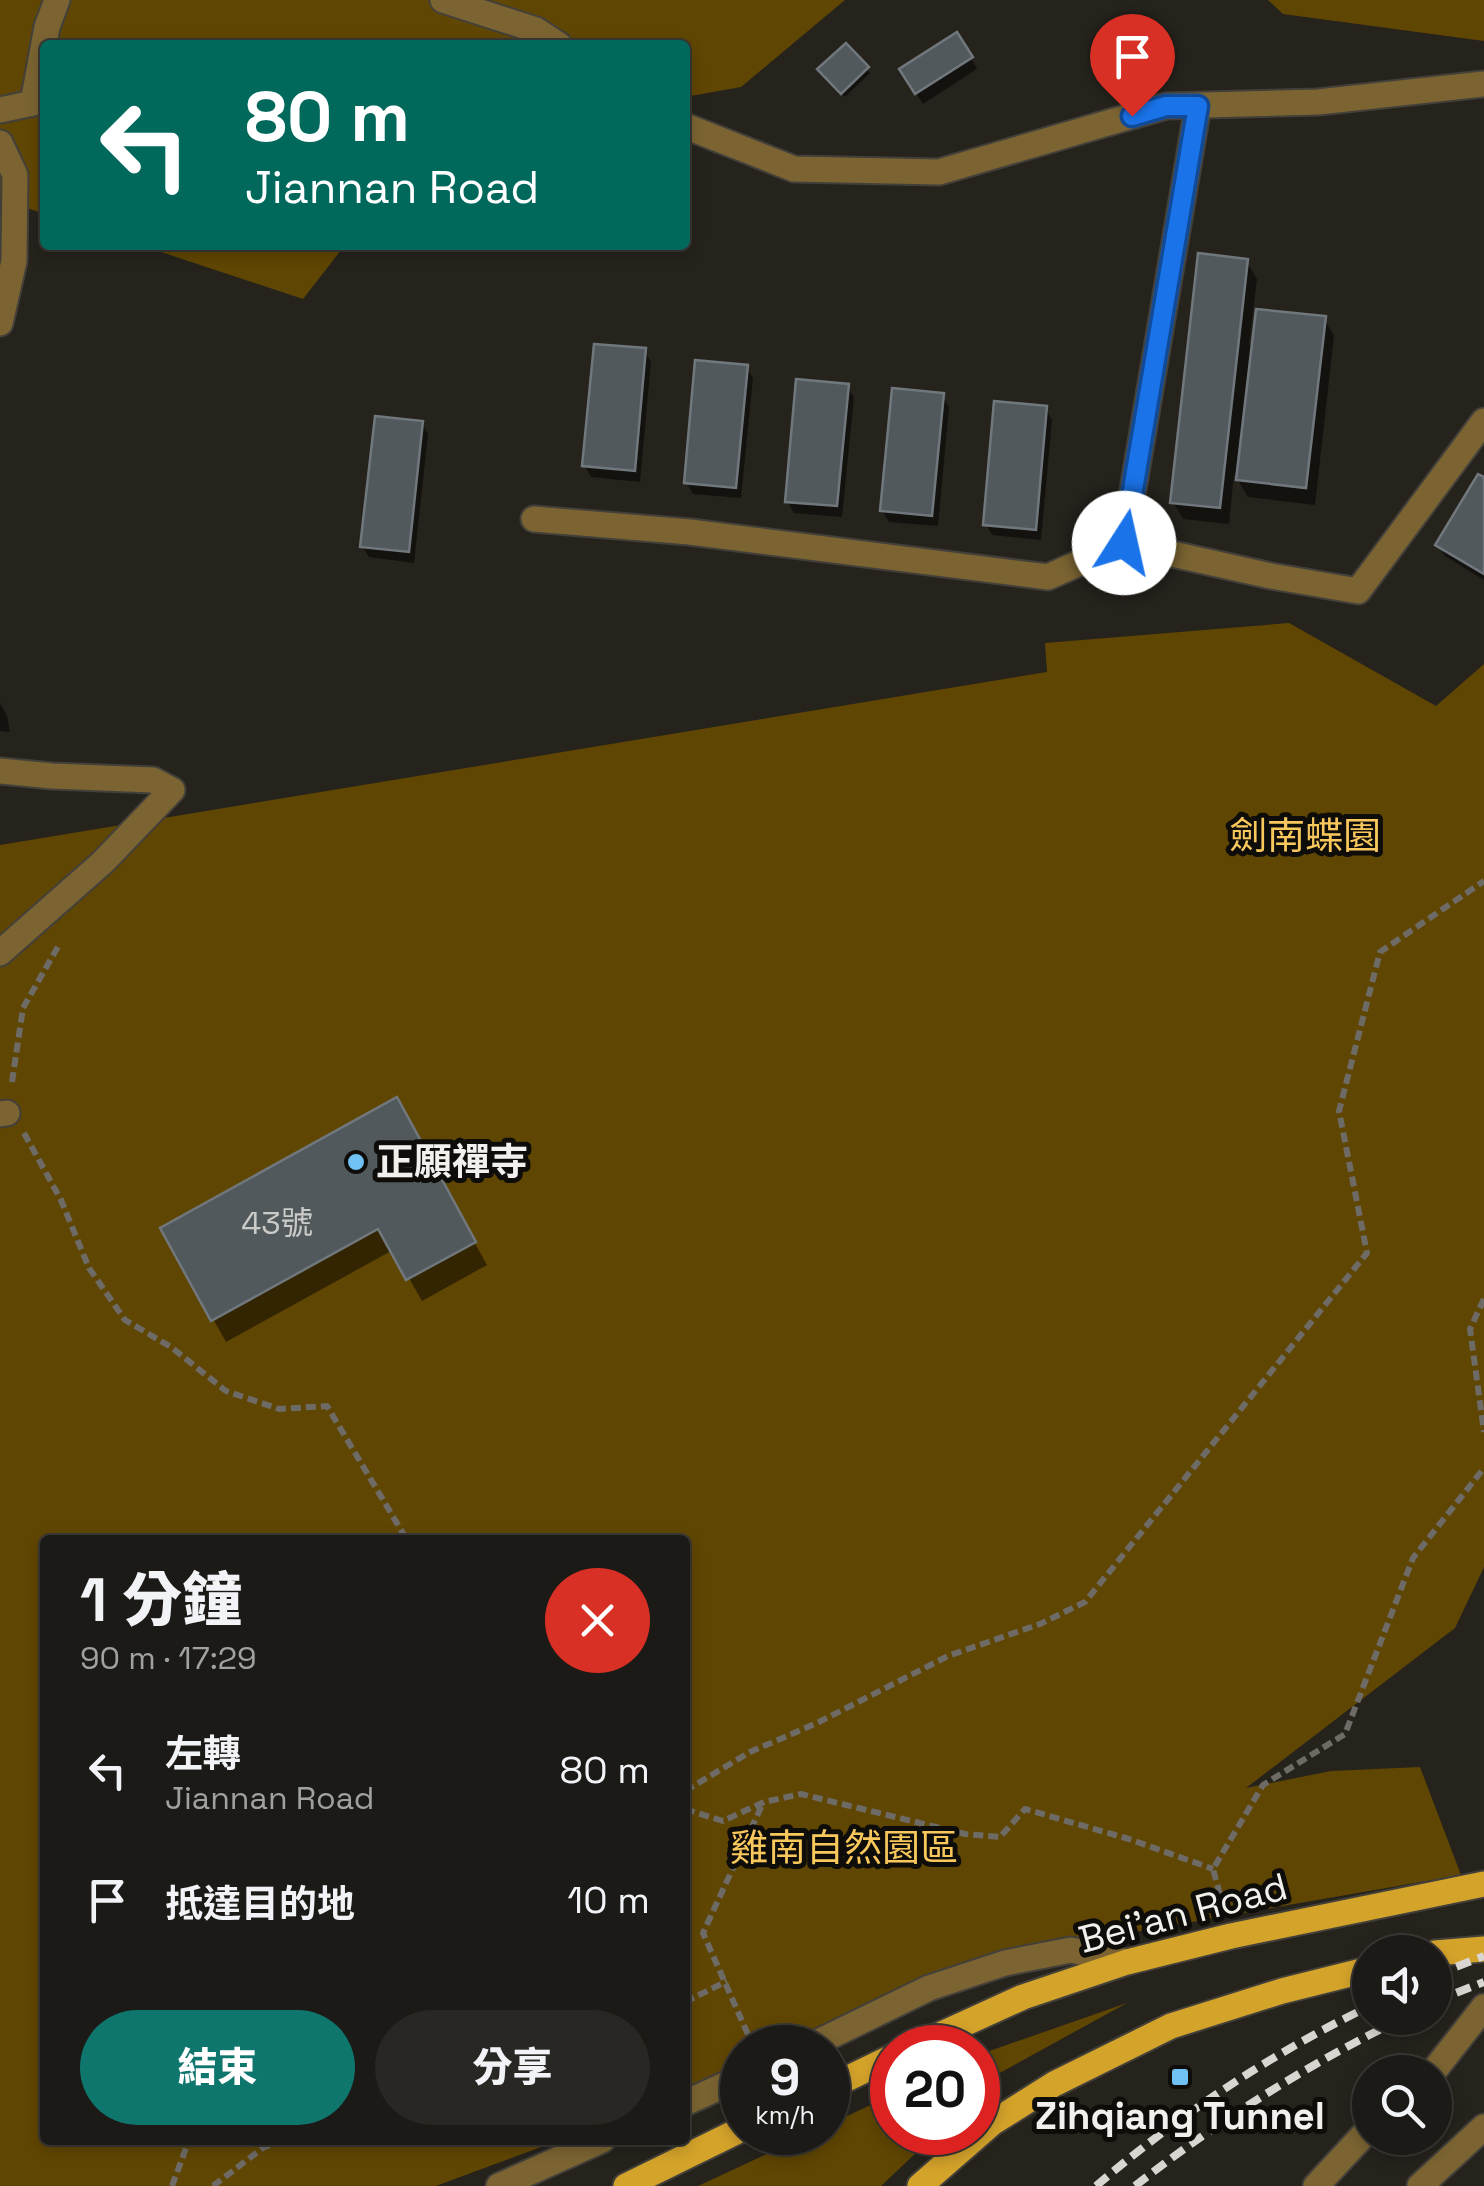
<!DOCTYPE html>
<html lang="zh-TW">
<head>
<meta charset="utf-8">
<style>
  body { margin:0; font-family:"Space Grotesk","Noto Sans TC",sans-serif; background:#292723; color:#f1f3f6; height:100vh; display:flex; flex-direction:column; font-size:38px; white-space:nowrap }
  * { box-sizing:border-box; margin:0 }
  p { font-size:32px; color:#a0a1a1 }
  .icon { flex:none; width:55px; height:55px; fill:none; stroke:currentColor; stroke-width:2; stroke-linecap:round; stroke-linejoin:round }
  .map { position:relative; flex:1; overflow:hidden }
  .side { position:absolute; left:40px; top:1535px; width:650px; height:610px; display:flex; flex-direction:column; background:#1c1a16; border-radius:10px; box-shadow:0 5px 15px #0003,0 0 0 2px #3a3835 }
  .side>* { flex:none }
  .guide { position:absolute; left:40px; top:40px; width:650px; height:210px; border-radius:10px; box-shadow:0 5px 15px #0003,0 0 0 2px #3a3835; background:#00695c; color:#fff; overflow:hidden }
  .controls { position:absolute; left:1352px; top:1935px; display:grid; gap:20px }
  .controls a { display:grid; place-items:center; width:100px; height:100px; border-radius:50%; background:#1c1a16; box-shadow:0 5px 15px #0003,0 0 0 2px #3a3835; font-size:50px }
  .speed { position:absolute; left:720px; top:2025px; display:flex; gap:20px; font-size:50px; font-weight:700; text-align:center }
  .speed>* { display:grid; place-content:center; width:130px; height:130px; border-radius:50%; background:#1c1a16; box-shadow:0 5px 15px #0003,0 0 0 2px #3a3835; line-height:1 }
  .speed small { font-size:25px; font-weight:400 }
  .speed .limit { border:15px solid #d22; background:#fff; color:#111 }
  .pin { position:absolute; display:grid; place-items:center; width:85px; height:85px; color:#fff; margin:-102px -42px; border-radius:50% 50% 50% 0; rotate:-45deg; box-shadow:0 0 10px #0007 }
  .pin .icon { rotate:45deg }
  .me { position:absolute; width:110px; margin:-55px; rotate:10deg; stroke-linejoin:round; filter:drop-shadow(0 0 8px #0008) }
  .turn { display:flex; align-items:center; gap:35px; height:210px; padding:0 40px; font-size:45px }
  .turn .icon { width:130px; height:130px; stroke-width:2.5 }
  .turn b { display:block; font-size:70px; line-height:85px }
  .round { display:grid; place-items:center; flex:none; width:105px; height:105px; border-radius:52px; background:#292723 }
  .head { display:flex; align-items:center; justify-content:space-between; height:170px; padding:0 40px }
  h1 { font-size:60px; font-weight:800; line-height:75px }
  .cta { display:flex; gap:20px; margin-top:auto; padding:20px 40px }
  .cta a { flex:1; height:115px; border-radius:60px; background:#0f766e; color:#fff; font-size:40px; font-weight:800; line-height:115px; text-align:center }
  .cta a+a { background:#292723; color:#f1f3f6 }
  ul { padding:0; list-style:none }
  li { display:flex; align-items:center; gap:30px; height:130px; padding:0 40px }
  li div { flex:1 }
  li b { display:block; font-size:38px }
  li em { font-style:normal }
  .map>svg:first-child { display:block }
  .green { fill:#604603 }
  .shadow { fill:#0007 }
  .building { fill:#51595d; stroke:#71787d; stroke-width:2.5 }
  .lines { fill:none; stroke-linecap:round; stroke-linejoin:round }
  .minor-casing { stroke:#43403a; stroke-width:29 }
  .major-casing { stroke:#43403a; stroke-width:29 }
  .path { stroke:#6e6b66; stroke-width:6; stroke-dasharray:10 5; stroke-linecap:butt }
  .minor { stroke:#7b6432; stroke-width:25 }
  .major { stroke:#d4a32a; stroke-width:25 }
  .rail { stroke:#d9d6d2; stroke-width:8; stroke-dasharray:15 8; stroke-linecap:butt }
  .route-casing { stroke:#114b97; stroke-width:25 }
  .route { stroke:#1a73e8; stroke-width:18 }
  .poi-dot { fill:#70c1f4; stroke:#0e0d0a; stroke-width:4 }
  .labels { text-anchor:middle; dominant-baseline:central; stroke-width:10; stroke-linejoin:round; paint-order:stroke }
  .number-label { font-size:32px; fill:#cacac8 }
  .park-label { font-size:38px; fill:#f9c85d; stroke:#0e0d0a }
  .poi-label { font-size:38px; font-weight:bold; fill:#f2f0ec; stroke:#0e0d0a; text-anchor:start }
  .street-label { font-size:38px; fill:#f2f0ec; stroke:#0e0d0a }
</style>
</head>
<body>
<div class="map">
<svg width="1484" height="2186" viewBox="0 0 1484 2186">
  <rect width="100%" height="100%" fill="#26231d"/>
  <g class="green">
    <polygon points="0,0 845,0 741,87 685,97 685,45 45,45 45,214 0,199"/>
    <polygon points="1268,0 1484,0 1484,41 1283,14"/>
    <polygon points="140,245 345,245 303,299"/>
    <polygon points="1289,623 1436,706 1484,664 1484,1567 1455,1628 1246,1788 1331,1771 1420,1767 1461,1875 1129,1933 1052,1951 879,2003 788,2047 742,2048 742,2068 685,2092 685,1540 45,1540 45,2140 560,2140 436,2186 0,2186 0,845 1047,672 1045,643"/>
    <polygon points="1127,2003 996,2075 978,2093 978,2055"/>
    <polygon points="892,2095 892,2132 937,2133 881,2186 698,2186 812,2133 828,2132 828,2125"/>
  </g>
  <g class="shadow">
    <polygon points="846,46 870,73 845,97 823,75"/>
    <polygon points="971,58 977,69 923,104 908,81"/>
    <polygon points="1247,262 1257,279 1249,345 1324,318 1334,336 1315,505 1248,497 1234,474 1229,524 1183,519 1173,502"/>
    <polygon points="644,350 651,362 640,482 591,477 585,466"/>
    <polygon points="746,367 753,378 741,498 693,494 686,482"/>
    <polygon points="847,386 854,397 842,517 794,513 787,501"/>
    <polygon points="942,395 949,407 938,526 889,522 882,511"/>
    <polygon points="1046,409 1052,420 1041,540 992,535 986,524"/>
    <polygon points="422,423 428,434 414,563 369,557 362,546"/>
    <polygon points="1484,480 1484,580 1445,556 1438,545"/>
    <polygon points="0,703 7,716 10,732 0,731"/>
    <polygon points="396,1101 487,1265 422,1301 393,1250 226,1342 163,1229"/>
  </g>
  <g class="building">
    <polygon points="957,32 973,57 915,94 899,69"/>
    <polygon points="846,43 869,67 841,94 817,69"/>
    <polygon points="1198,253 1248,259 1220,508 1170,503"/>
    <polygon points="1256,309 1326,316 1306,488 1236,480"/>
    <polygon points="594,344 646,348 635,471 582,466"/>
    <polygon points="695,360 748,365 736,488 684,483"/>
    <polygon points="796,379 849,384 837,506 785,502"/>
    <polygon points="892,388 944,393 932,516 880,511"/>
    <polygon points="994,401 1047,406 1036,530 983,525"/>
    <polygon points="375,416 423,421 409,552 360,547"/>
    <polygon points="1478,474 1484,477 1484,574 1435,545"/>
    <polygon points="397,1097 476,1242 406,1280 378,1229 211,1321 160,1228"/>
  </g>
  <g class="lines">
    <g class="minor-casing">
      <g id="minor">
        <polyline points="443,0 536,30 559,45"/>
        <polyline points="0,110 33,103 47,27 57,0"/>
        <polyline points="685,126 794,169 939,172 1166,106 1318,102 1484,84"/>
        <polyline points="0,143 15,175 14,261 0,323"/>
        <polyline points="534,519 690,532 1048,577 1124,543 1198,106"/>
        <polyline points="1123,543 1271,576 1358,591 1484,421"/>
        <polyline points="0,771 52,776 153,780 172,790 103,862 0,953"/>
        <polyline points="0,1114 7,1113"/>
        <polyline points="806,2048 929,1988 1005,1963 1071,1950 1127,1962"/>
        <polyline points="1433,2072 1484,2007"/>
        <polyline points="685,2103 742,2077"/>
        <polyline points="499,2186 602,2140"/>
        <polyline points="1316,2186 1370,2128"/>
        <polyline points="1420,2186 1484,2127"/>
      </g>
    </g>
    <g class="major-casing">
      <g id="major">
        <polyline points="1435,1953 1484,1949"/>
        <polyline points="911,2048 1023,1997 1127,1962 1231,1936 1484,1884"/>
        <polyline points="828,2088 892,2057"/>
        <polyline points="626,2186 742,2129"/>
        <polyline points="920,2186 992,2123 1054,2084 1171,2026 1282,1991 1370,1969"/>
      </g>
    </g>
    <g class="path">
      <polyline points="12,1082 23,1008 59,945"/>
      <polyline points="24,1133 61,1200 89,1268 125,1320 171,1347 226,1391 279,1409 327,1406 407,1540"/>
      <polyline points="1484,1299 1470,1329 1484,1432"/>
      <polyline points="685,1791 750,1752 817,1723 948,1656 1040,1624 1085,1602 1367,1253 1339,1111 1380,952 1484,881"/>
      <polyline points="685,1809 723,1821 764,1802 801,1794 965,1834 1000,1837 1025,1809 1129,1839 1213,1869"/>
      <polyline points="1224,1909 1213,1869 1263,1785 1345,1734 1413,1558 1484,1468"/>
      <polyline points="685,2002 727,1981"/>
      <polyline points="754,2048 703,1933 763,1803"/>
      <polyline points="172,2186 189,2140"/>
      <polyline points="213,2186 264,2147 292,2140"/>
    </g>
    <use href="#minor" class="minor"/>
    <use href="#major" class="major"/>
    <g class="rail">
      <polyline points="1435,1975 1484,1956"/>
      <polyline points="1435,2001 1484,1982"/>
      <path d="M1096,2186C1179,2115 1272,2053 1370,2006"/>
      <path d="M1135,2186C1219,2120 1307,2065 1403,2018"/>
    </g>
  </g>
  <g class="lines">
    <g class="route-casing">
      <polyline id="route" points="1124,543 1198,106 1166,106 1132,116"/>
    </g>
    <use href="#route" class="route"/>
  </g>
  <g class="poi-dot">
    <circle cx="356" cy="1162" r="10"/>
    <rect x="1170" y="2067" width="20" height="20" rx="5"/>
  </g>
  <g class="labels">
    <g class="number-label">
      <text x="277" y="1223">43號</text>
    </g>
    <g class="park-label">
      <text x="1305" y="836">劍南蝶園</text>
      <text x="844" y="1848">雞南自然園區</text>
    </g>
    <g class="poi-label">
      <text x="376" y="1162">正願禪寺</text>
      <text x="1180" y="2116" text-anchor="middle">Zihqiang Tunnel</text>
    </g>
    <g class="street-label">
      <text transform="translate(1183 1913) rotate(-15)">Bei'an Road</text>
    </g>
  </g>
</svg>
<div class="controls">
<a><svg class="icon" aria-label="sound" viewBox="0 0 24 24"><path d="M4 9h4l5-4v14l-5-4H4zM17 9q2 3 0 6"/></svg></a>
<a><svg class="icon" aria-label="search" viewBox="0 0 24 24"><circle cx="10" cy="10" r="6"/><path d="M15 15l6 6"/></svg></a>
</div>
<div class="speed"><div>9<small>km/h</small></div><div class="limit">20</div></div>
<div class="pin" style="left:1132px;top:116px;background:#d93025"><svg class="icon" aria-label="arrive" viewBox="0 0 24 24"><path d="M6 21V4h12l-3 4 3 4H6"/></svg></div>
<svg class="me" style="left:1124px;top:543px" viewBox="-20 -20 40 40"><circle r="19" fill="#fff"/><path d="M0-13L10 11 0 6-10 11z" fill="#1a73e8"/></svg>
<div class="guide">
<div class="turn"><svg class="icon" aria-label="left" viewBox="0 0 24 24"><path d="M17 20v-9H6M10 6l-5 5 5 5"/></svg><div><b>80 m</b>Jiannan Road</div></div>
</div>
<section class="side">
<div class="head"><div><h1>1 分鐘</h1><p>90 m · 17:29</p></div><a class="round" style="background:#d93025;color:#fff"><svg class="icon" aria-label="close" viewBox="0 0 24 24"><path d="M6 6l12 12M18 6L6 18"/></svg></a></div>
<ul>
<li><svg class="icon" aria-label="left" viewBox="0 0 24 24"><path d="M17 20v-9H6M10 6l-5 5 5 5"/></svg><div><b>左轉</b><p>Jiannan Road</p></div><em>80 m</em></li>
<li><svg class="icon" aria-label="arrive" viewBox="0 0 24 24"><path d="M6 21V4h12l-3 4 3 4H6"/></svg><div><b>抵達目的地</b></div><em>10 m</em></li>
</ul>
<div class="cta"><a>結束</a><a>分享</a></div>
</section>
</div>
</body>
</html>
